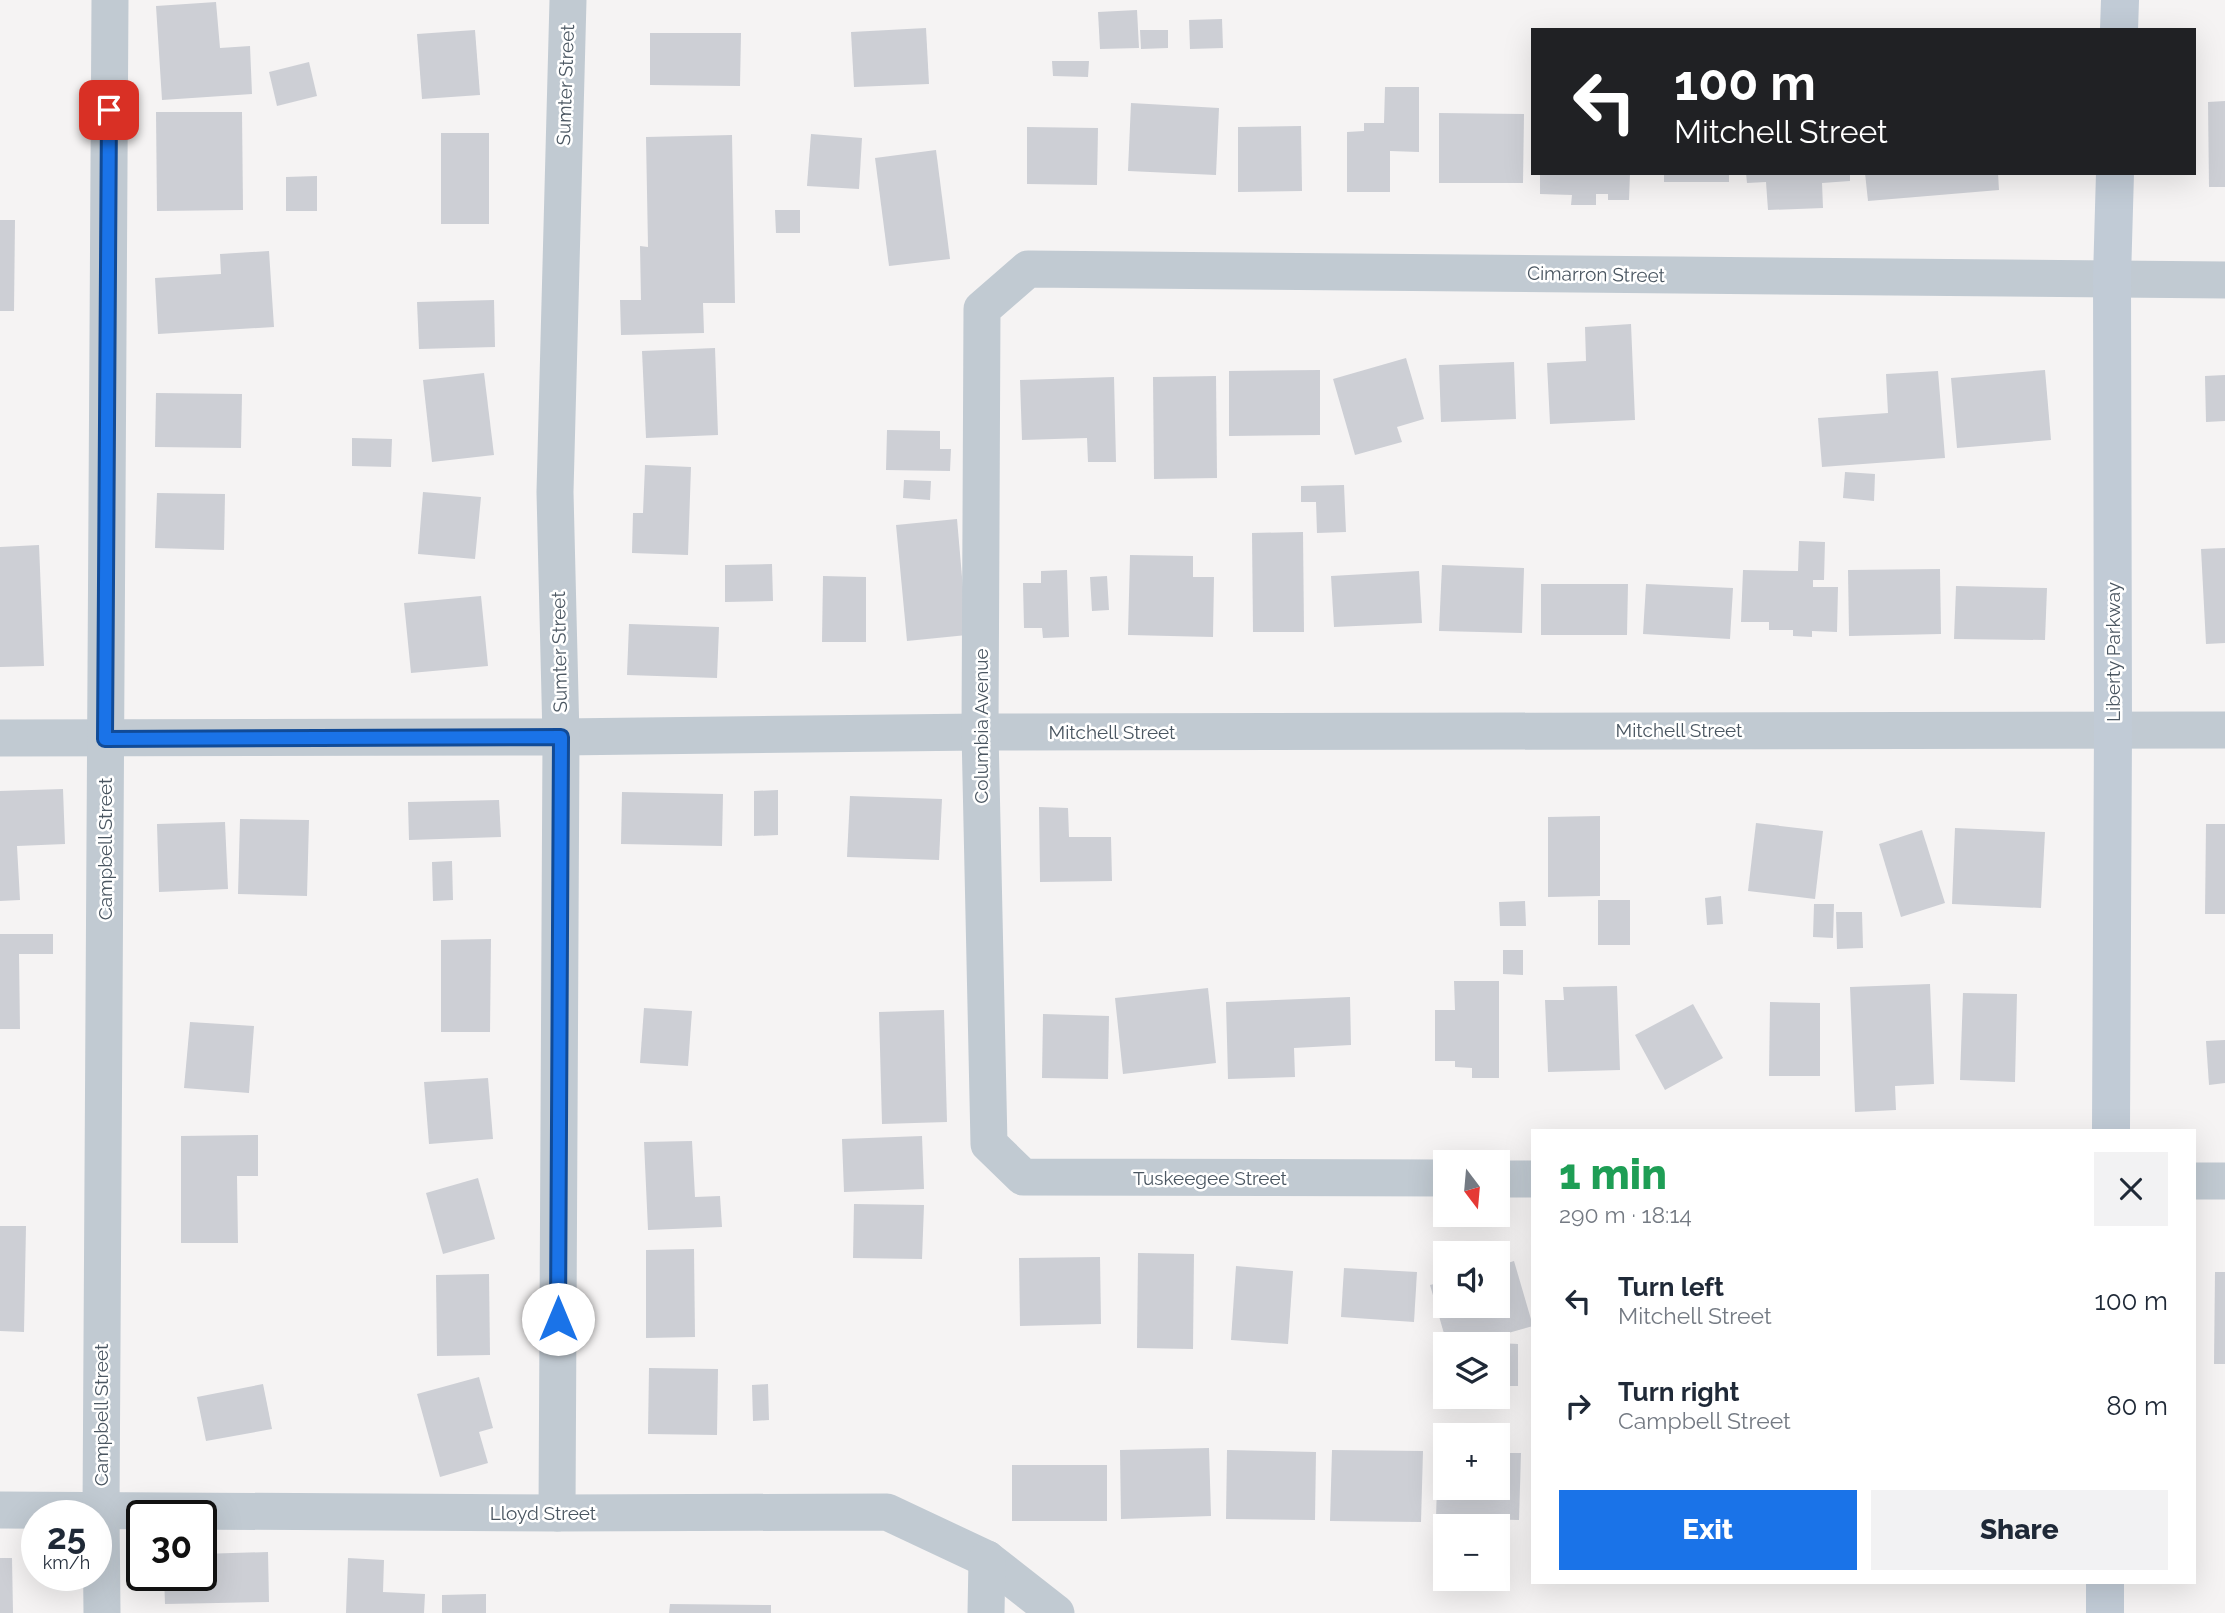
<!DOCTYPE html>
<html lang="en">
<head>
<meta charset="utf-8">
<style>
  body { margin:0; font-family:Raleway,sans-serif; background:#f2f2f3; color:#1f2937; height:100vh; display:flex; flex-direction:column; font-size:26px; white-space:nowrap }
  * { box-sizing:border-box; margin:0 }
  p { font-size:23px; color:#747a83 }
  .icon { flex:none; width:38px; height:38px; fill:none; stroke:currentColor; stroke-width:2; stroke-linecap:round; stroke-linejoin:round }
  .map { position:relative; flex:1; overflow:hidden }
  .drawer { position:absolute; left:1531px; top:1129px; width:665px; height:455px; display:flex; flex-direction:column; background:#fff; border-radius:0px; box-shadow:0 7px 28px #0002 }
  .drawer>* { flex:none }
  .hud { position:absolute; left:1531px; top:28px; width:665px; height:147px; border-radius:0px; box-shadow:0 7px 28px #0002; background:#202124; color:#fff; overflow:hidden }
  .needle { width:46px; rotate:164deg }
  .fabs { position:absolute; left:1433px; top:1150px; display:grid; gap:14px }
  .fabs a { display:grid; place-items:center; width:77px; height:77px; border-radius:0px; background:#fff; box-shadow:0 7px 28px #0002; font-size:35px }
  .speed { position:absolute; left:21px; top:1500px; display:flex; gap:14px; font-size:35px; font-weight:700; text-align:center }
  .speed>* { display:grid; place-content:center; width:91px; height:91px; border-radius:50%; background:#fff; box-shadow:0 7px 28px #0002; line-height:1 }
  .speed small { font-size:18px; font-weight:400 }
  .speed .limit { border:4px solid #111; border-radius:10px; background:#fff; color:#111 }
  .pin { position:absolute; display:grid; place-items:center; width:60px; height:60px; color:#fff; margin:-30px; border-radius:14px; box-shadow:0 4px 10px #0006 }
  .me { position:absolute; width:77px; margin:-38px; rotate:0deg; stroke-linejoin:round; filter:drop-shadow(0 0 5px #0008) }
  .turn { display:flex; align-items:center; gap:24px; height:147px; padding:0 28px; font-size:32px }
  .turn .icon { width:91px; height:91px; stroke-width:2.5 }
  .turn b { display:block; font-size:49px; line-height:60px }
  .round { display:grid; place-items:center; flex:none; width:74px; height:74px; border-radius:0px; background:#f2f2f3 }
  .head { display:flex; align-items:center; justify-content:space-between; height:119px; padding:0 28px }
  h1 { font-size:42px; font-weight:800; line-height:52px; color:#1e9e55 }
  .primary-button { display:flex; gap:14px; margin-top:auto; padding:14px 28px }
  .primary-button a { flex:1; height:80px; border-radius:0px; background:#1a73e8; color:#fff; font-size:28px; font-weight:800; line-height:80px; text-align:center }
  .primary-button a+a { background:#f2f2f3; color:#1f2937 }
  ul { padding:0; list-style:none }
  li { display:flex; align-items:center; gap:21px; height:105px; padding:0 28px }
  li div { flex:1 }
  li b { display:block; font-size:26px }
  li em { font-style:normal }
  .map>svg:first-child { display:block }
  .building { fill:#cdcfd5 }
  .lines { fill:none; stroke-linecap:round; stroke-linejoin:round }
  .street { stroke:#c1cad2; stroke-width:37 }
  .secondary { stroke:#c1cbd6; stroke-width:38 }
  .route-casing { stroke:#114b97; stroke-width:18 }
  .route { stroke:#1a73e8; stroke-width:12 }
  .labels { text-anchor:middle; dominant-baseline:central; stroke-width:5; stroke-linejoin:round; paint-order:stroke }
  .street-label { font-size:19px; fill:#4a5661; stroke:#fff }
</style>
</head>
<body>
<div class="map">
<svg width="2225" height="1613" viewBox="0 0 2225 1613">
  <rect width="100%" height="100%" fill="#f5f3f3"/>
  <g class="building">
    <polygon points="216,2 220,48 250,46 252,94 162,100 156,6"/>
    <polygon points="1137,10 1139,48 1100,49 1098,12"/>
    <polygon points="1222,19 1223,48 1190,49 1189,20"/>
    <polygon points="926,28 929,84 854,87 851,32"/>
    <polygon points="475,30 480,95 422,99 417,34"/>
    <polygon points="1140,30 1168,30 1168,48 1141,49"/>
    <polygon points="650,33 741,33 740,86 650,85"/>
    <polygon points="1052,61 1089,61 1088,77 1053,76"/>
    <polygon points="309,62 317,96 277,106 269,72"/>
    <polygon points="1385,87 1419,87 1419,152 1390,151 1390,192 1347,192 1347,132 1364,131 1364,123 1384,123"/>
    <polygon points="2225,101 2225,187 2209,187 2208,102"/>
    <polygon points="1131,103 1219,108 1216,175 1128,171"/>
    <polygon points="156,112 242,112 243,210 157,211"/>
    <polygon points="1439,113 1524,114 1523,183 1439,183"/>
    <polygon points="1301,126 1302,191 1238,192 1238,127"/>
    <polygon points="1027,127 1098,128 1097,185 1027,184"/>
    <rect x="441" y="133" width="48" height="91"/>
    <polygon points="811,134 862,138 859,189 807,186"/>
    <polygon points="732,135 735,303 703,303 704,333 621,335 620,300 641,300 640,246 648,247 646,137"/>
    <polygon points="936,150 950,259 889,266 875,158"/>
    <polygon points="1540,173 1630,173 1629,200 1608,200 1608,194 1596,194 1596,205 1571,205 1572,195 1540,194"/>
    <rect x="1664" y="173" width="65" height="9"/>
    <polygon points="1746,173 1850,173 1850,181 1822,183 1823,208 1768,210 1766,182 1747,183"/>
    <polygon points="1865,173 1998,173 1999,190 1868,201"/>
    <polygon points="317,176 317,211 286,211 286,177"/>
    <polygon points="775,210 800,210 800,233 776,233"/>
    <polygon points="0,220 15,220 14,311 0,311"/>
    <polygon points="269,251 274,327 158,334 155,278 221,274 220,254"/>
    <polygon points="494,300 495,347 419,349 417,302"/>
    <polygon points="1631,324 1635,420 1550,424 1547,363 1586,361 1585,327"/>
    <polygon points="715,348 718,435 646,438 642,351"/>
    <polygon points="1406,358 1424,419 1397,427 1402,442 1355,455 1333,379"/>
    <polygon points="1514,362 1516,419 1441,422 1439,365"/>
    <polygon points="1320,370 1320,435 1229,436 1229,371"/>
    <polygon points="2045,370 2051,440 1957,448 1951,378"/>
    <polygon points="1938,371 1945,458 1822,467 1818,418 1888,413 1886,374"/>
    <polygon points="484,373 494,455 432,462 423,380"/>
    <polygon points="2225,375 2225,421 2206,422 2205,376"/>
    <polygon points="1216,376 1217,478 1154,479 1153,377"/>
    <polygon points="1114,377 1116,462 1088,462 1087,438 1022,440 1020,380"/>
    <polygon points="156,393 242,394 241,448 155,447"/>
    <polygon points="887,430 940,431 940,449 951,449 950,471 886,470"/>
    <polygon points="352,438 392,439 391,467 352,466"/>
    <polygon points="645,465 691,467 688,555 632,553 633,513 643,513"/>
    <polygon points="1845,472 1875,474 1874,501 1843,498"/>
    <polygon points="904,480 931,481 930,500 903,498"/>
    <polygon points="1344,485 1346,532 1317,533 1316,502 1301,502 1301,486"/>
    <polygon points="423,492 481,497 475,559 418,554"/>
    <polygon points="157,493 225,494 224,550 155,548"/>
    <polygon points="957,519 967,635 907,641 896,525"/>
    <polygon points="1303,532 1304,632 1253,632 1252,533"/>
    <polygon points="1799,541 1825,542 1824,580 1813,580 1813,587 1838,587 1837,632 1812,631 1812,637 1793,636 1793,630 1769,630 1769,622 1741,622 1743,570 1798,571"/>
    <polygon points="39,545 44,666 0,667 0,547"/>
    <polygon points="2225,548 2225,643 2206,644 2201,549"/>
    <polygon points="1130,555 1193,556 1193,577 1214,577 1213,637 1128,635"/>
    <polygon points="772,564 773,601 725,602 725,565"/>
    <polygon points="1442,565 1524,568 1522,633 1439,631"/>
    <polygon points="1940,569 1941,634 1849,636 1848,570"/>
    <polygon points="1067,570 1069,637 1043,638 1042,628 1024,628 1023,583 1041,583 1041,571"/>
    <polygon points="1419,571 1422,623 1334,627 1331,576"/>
    <polygon points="823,576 866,577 866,642 822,642"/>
    <polygon points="1107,576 1109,610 1092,611 1090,577"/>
    <polygon points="1541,584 1628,584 1627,635 1541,635"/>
    <polygon points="1646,584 1733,588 1730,639 1643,634"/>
    <polygon points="1956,586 2047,588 2045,640 1954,639"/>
    <polygon points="481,596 488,666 411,673 404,603"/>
    <polygon points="629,624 719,627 717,678 627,675"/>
    <polygon points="63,789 65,844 17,846 20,900 0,901 0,791"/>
    <polygon points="778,790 778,835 754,836 754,791"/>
    <polygon points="622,792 723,794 722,846 621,844"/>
    <polygon points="850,796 942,799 939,860 847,857"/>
    <polygon points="499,800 501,837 409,840 408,802"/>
    <polygon points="1039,807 1068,808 1069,837 1111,837 1112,881 1040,882"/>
    <polygon points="1600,816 1600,896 1548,897 1548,817"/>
    <polygon points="240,819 309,820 307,896 238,894"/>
    <polygon points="225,822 228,889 159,892 157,824"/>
    <polygon points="1756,823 1823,831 1815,899 1748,891"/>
    <polygon points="2206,824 2225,824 2225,914 2205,914"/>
    <polygon points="1955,828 2045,832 2041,908 1952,904"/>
    <polygon points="1922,830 1945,903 1901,917 1879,844"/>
    <polygon points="452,861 453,900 433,901 432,862"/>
    <polygon points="1721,896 1723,924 1707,925 1705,898"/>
    <rect x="1598" y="900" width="32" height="45"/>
    <polygon points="1525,901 1526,926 1500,926 1499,902"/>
    <polygon points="1814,904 1834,904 1833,938 1813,937"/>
    <polygon points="1836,912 1862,912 1863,948 1837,949"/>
    <polygon points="0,934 53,934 53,954 19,954 20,1029 0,1029"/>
    <polygon points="491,939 490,1032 441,1032 441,940"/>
    <polygon points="1503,950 1523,950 1523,975 1503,974"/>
    <polygon points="1454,981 1499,981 1499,1078 1472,1078 1472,1068 1455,1067 1455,1061 1435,1061 1435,1010 1455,1010"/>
    <polygon points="1930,984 1934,1084 1895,1086 1896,1110 1855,1112 1850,987"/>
    <polygon points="1617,986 1620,1070 1548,1072 1545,1000 1564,1000 1563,987"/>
    <polygon points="1208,988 1216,1063 1123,1074 1115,998"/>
    <polygon points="1963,993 2017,994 2015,1082 1960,1080"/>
    <polygon points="1350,997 1351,1045 1294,1048 1295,1077 1228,1079 1226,1002"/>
    <polygon points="1770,1002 1820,1003 1820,1076 1769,1076"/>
    <polygon points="1693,1004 1723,1058 1665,1090 1635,1035"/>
    <polygon points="644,1008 692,1011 688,1066 640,1063"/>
    <polygon points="944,1010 947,1122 882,1124 879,1012"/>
    <polygon points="1043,1014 1109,1016 1108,1079 1042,1078"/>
    <polygon points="190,1022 254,1026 249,1093 184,1088"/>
    <polygon points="2225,1040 2225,1083 2209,1085 2206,1041"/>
    <polygon points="488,1078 493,1139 429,1144 424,1082"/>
    <polygon points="258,1135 258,1176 237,1176 238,1243 181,1243 181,1136"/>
    <polygon points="922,1136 924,1189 844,1192 842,1139"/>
    <polygon points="692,1141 695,1197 720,1196 722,1227 648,1230 644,1142"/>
    <polygon points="478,1178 495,1239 443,1254 426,1193"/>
    <polygon points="854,1204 924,1205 922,1259 853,1258"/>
    <polygon points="0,1226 26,1226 24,1332 0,1331"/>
    <polygon points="694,1249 695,1337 646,1338 646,1250"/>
    <polygon points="1138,1253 1194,1254 1193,1349 1137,1348"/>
    <polygon points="1100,1257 1101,1324 1020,1326 1019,1258"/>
    <polygon points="1514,1261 1533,1326 1469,1344 1447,1344 1430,1285 1446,1281 1446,1306 1498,1306 1498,1266"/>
    <polygon points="1236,1266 1293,1271 1288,1344 1231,1340"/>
    <polygon points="1344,1268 1417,1272 1414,1322 1341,1317"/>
    <polygon points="2215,1272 2225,1272 2225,1364 2214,1364"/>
    <polygon points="489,1274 490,1355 437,1356 436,1275"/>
    <polygon points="1498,1343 1518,1344 1518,1386 1498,1386"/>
    <polygon points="649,1368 718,1369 717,1435 648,1434"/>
    <polygon points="479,1377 493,1428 479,1432 488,1463 440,1477 417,1394"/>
    <polygon points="263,1384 272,1429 206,1441 197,1397"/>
    <polygon points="768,1384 769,1420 753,1421 752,1385"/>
    <polygon points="1209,1448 1211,1516 1121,1519 1120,1450"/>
    <polygon points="1227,1450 1316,1452 1315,1520 1226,1519"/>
    <polygon points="1332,1450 1423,1451 1421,1522 1330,1521"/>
    <polygon points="1438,1451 1446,1452 1446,1488 1498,1488 1498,1453 1521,1453 1519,1520 1436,1518"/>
    <rect x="1012" y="1465" width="95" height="56"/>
    <polygon points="268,1552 269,1602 165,1604 164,1575 201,1575 201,1554"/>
    <polygon points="0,1558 12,1558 13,1613 0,1613"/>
    <polygon points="348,1558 384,1560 383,1592 425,1594 424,1613 346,1613"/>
    <polygon points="486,1594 486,1613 442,1613 442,1595"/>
    <polygon points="670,1604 771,1605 771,1613 669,1613"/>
  </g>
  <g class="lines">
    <g class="street">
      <polyline points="0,738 561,737 980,732 2225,730"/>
      <polyline points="1446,1178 1023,1177 989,1144 980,732 982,309 1028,269 2225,280"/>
      <polyline points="1498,1179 1533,1179"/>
      <polyline points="2194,1181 2225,1181"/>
      <polyline points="0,1510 557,1513 887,1512 987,1559 1056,1613"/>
      <polyline points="557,1513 561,737 555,492 568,0"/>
      <polyline points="102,1613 101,1512 110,0"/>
      <polyline points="986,1613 987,1559"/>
    </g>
    <g class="secondary">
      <polyline points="2119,30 2120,0"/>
      <polyline points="2111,1130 2113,729 2112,278 2115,173"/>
      <polyline points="2105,1613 2105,1582"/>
    </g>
  </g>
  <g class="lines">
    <g class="route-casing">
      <polyline id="route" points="109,110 105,739 561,737 558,1319"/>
    </g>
    <use href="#route" class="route"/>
  </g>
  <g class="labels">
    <g class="street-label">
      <text transform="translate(565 85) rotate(-88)">Sumter Street</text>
      <text transform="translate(1596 274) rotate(1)">Cimarron Street</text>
      <text transform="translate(559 652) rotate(-91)">Sumter Street</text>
      <text transform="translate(2113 652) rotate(-90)">Liberty Parkway</text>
      <text transform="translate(981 726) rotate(-90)">Columbia Avenue</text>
      <text x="1679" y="730">Mitchell Street</text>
      <text x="1112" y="732">Mitchell Street</text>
      <text transform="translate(105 849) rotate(-90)">Campbell Street</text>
      <text x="1210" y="1178">Tuskeegee Street</text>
      <text transform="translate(101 1415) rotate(-90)">Campbell Street</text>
      <text x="543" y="1513">Lloyd Street</text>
    </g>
  </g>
</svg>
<div class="fabs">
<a><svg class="needle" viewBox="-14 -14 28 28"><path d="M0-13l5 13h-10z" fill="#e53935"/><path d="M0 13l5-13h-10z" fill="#747a83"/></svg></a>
<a><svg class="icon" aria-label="sound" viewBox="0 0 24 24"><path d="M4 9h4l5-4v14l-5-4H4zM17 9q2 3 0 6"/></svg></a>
<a><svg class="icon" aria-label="layers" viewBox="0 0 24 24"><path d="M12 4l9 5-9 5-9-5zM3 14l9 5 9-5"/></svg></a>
<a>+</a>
<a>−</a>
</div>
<div class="speed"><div>25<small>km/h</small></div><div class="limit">30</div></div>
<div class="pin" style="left:109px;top:110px;background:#d93025"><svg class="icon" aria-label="arrive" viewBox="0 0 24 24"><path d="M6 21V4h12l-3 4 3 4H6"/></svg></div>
<svg class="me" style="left:558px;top:1319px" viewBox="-20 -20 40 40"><circle r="19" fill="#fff"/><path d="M0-13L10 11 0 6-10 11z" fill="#1a73e8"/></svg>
<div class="hud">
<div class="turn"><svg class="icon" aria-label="left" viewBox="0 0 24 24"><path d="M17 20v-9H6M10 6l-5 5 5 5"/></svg><div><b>100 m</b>Mitchell Street</div></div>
</div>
<section class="drawer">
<div class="head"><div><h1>1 min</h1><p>290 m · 18:14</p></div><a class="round"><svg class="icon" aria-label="close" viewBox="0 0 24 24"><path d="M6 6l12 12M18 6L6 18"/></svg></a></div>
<ul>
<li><svg class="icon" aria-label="left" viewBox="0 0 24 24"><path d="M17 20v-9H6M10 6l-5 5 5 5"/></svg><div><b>Turn left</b><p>Mitchell Street</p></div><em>100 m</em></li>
<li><svg class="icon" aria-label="right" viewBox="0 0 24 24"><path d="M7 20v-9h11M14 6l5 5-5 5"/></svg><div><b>Turn right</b><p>Campbell Street</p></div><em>80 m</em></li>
</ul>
<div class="primary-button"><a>Exit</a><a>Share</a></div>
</section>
</div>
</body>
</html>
